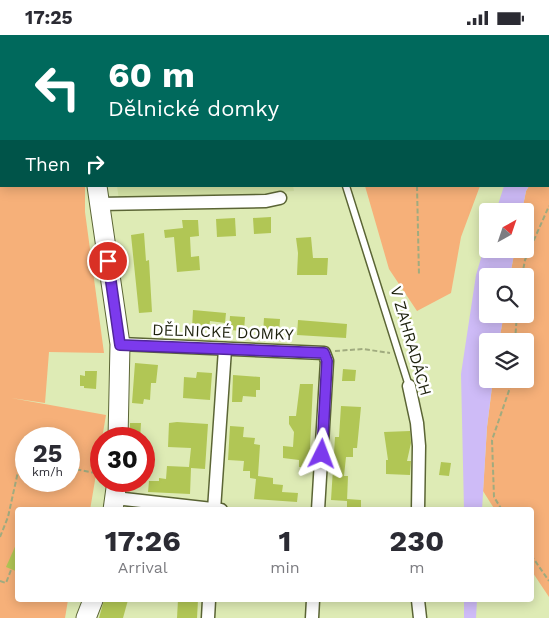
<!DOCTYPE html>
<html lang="en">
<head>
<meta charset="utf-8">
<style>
  body { margin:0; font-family:"Work Sans",sans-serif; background:#f2f2f3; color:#2b2b33; height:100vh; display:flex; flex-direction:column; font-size:19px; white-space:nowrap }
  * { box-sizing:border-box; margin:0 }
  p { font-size:16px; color:#7c7c81 }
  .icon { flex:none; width:28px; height:28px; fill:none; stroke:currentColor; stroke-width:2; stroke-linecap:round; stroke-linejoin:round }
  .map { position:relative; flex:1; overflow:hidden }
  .drawer { position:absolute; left:15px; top:472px; width:519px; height:95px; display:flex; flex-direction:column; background:#fff; border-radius:5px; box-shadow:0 2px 12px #0003 }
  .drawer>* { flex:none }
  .hud { position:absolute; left:0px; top:0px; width:550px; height:152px; box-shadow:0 2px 12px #0003; background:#00695c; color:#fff; overflow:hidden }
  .needle { width:32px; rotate:40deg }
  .controls { position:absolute; left:479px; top:168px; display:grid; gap:10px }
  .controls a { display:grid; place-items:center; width:55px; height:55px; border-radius:5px; background:#fff; box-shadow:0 2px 12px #0003; font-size:25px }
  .speed { position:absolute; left:15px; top:392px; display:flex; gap:10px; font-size:25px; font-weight:700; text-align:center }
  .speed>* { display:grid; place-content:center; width:65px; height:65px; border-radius:50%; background:#fff; box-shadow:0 2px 12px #0003; line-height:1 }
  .speed small { font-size:12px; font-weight:400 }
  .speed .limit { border:8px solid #d22; background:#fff; color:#111 }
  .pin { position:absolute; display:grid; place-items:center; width:42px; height:42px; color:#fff; margin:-21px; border:2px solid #fff; border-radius:50%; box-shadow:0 1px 5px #0007 }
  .me { position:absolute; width:55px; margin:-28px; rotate:3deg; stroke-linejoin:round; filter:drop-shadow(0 0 4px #0008) }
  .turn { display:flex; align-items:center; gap:18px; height:105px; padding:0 25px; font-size:22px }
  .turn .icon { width:65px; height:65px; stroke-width:2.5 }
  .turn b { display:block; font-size:35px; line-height:42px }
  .then { display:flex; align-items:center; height:48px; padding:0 25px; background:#0003; gap:10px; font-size:19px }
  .eta { display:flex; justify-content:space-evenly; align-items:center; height:85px; text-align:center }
  .eta b { font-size:30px; font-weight:700; line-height:35px }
  .status { display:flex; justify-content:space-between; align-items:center; height:35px; padding:0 25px; background:#fff; direction:ltr }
  .status svg { height:14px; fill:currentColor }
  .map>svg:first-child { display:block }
  .built { fill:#d4e3a5 }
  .green { fill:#f6b079; fill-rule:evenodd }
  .water { fill:#cebbf7 }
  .building { fill:#b1c655 }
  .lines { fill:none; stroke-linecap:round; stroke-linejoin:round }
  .lane-casing { stroke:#5b6535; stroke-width:9 }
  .street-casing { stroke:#5b6535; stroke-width:15 }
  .secondary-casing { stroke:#5b6535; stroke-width:21 }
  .path { stroke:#a0ab7f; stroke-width:2; stroke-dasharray:5 2.5; stroke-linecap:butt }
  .lane { stroke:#fff; stroke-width:6 }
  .street { stroke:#fff; stroke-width:12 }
  .secondary { stroke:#fff; stroke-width:19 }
  .route-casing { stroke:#51269a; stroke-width:12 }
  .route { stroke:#7c3aed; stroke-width:9 }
  .labels { text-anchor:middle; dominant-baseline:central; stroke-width:5; stroke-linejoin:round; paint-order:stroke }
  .street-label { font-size:16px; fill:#1d210d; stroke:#fff }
</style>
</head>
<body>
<div class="status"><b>17:25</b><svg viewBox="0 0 49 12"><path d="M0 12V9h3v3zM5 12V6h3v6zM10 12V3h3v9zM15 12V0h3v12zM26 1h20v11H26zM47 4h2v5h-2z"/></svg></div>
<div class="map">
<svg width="549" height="583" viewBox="0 0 549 583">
  <rect width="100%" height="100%" fill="#deebb5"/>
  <polygon class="built" points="117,151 293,151 294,156 228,161 119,165"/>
  <g class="green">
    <polygon points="373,0 549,0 549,52 549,1"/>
    <path d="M0,98L1,151H85V177L104,318L49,317L45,368L11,363L106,380L90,475H18V565H68L65,583H0ZM26,404H69V446H26Z"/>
    <polygon points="549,120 549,562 531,535 531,475 495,475 483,456 487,392 493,344 525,344 525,306 499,306 504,279 525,279 525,241 510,241 515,214 525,214 525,176 522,176 526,156 529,151 549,151"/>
    <polygon points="365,151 480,151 461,202 451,258 417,276 389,234"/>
  </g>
  <g class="water">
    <polygon points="504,151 529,151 526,156 522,176 496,176"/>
    <polygon points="487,203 488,214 515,214 510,241 488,241 488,279 504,279 499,306 488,306 488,344 493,344 487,392 482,475 464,475 461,339 476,240"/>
    <polygon points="464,565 477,565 476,583 464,583"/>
  </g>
  <g class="building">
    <polygon points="271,182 271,198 254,199 253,183"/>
    <polygon points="235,183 236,201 217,202 216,184"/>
    <polygon points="182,185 198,185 199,201 190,202 191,222 199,221 200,235 177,237 174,202 165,203 164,195 183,193"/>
    <polygon points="144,198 146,226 149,225 152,277 139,278 131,200"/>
    <polygon points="311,202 313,223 328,223 327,240 297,240 298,218 296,203"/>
    <polygon points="193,275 226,278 225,288 210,286 209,294 192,293"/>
    <polygon points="407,275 407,279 411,279 412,288 400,290 397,276"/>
    <polygon points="230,281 245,282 244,296 229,295"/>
    <polygon points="264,283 280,284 279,299 263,298"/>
    <polygon points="298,285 347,289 346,303 297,300"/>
    <polygon points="135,328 158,330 156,348 151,348 150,365 144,364 143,369 132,368"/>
    <polygon points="343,334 356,335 355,346 342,346"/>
    <polygon points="85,336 97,336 96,354 84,353 84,351 80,351 80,340 85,341"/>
    <polygon points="197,337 212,338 210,365 183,363 184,342 196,343"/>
    <polygon points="233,340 260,342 260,355 256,355 256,362 243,361 242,367 232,367"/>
    <polygon points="300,349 313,349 310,413 314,413 312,433 299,432 299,425 283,423 283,411 293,412 294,397 289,389 289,381 296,381"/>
    <polygon points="341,371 361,372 357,413 353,413 353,422 346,422 344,441 348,441 347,466 331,465 335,402 339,402"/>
    <polygon points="177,387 208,389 205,434 191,433 190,459 148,457 149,446 159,446 159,443 166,444 167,431 189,432 191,413 168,412 169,388"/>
    <polygon points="130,388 141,388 140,404 130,404"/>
    <polygon points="230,391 244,392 243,402 255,403 254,409 260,410 258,441 273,443 273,449 283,450 282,457 298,458 297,467 254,464 256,444 250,443 250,436 243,436 244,426 228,425"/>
    <polygon points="410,396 411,408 407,426 411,426 410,440 386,439 386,425 388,425 384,397"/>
    <polygon points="441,427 451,428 449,441 439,440"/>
    <polygon points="347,464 361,465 361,474 347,473"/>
    <polygon points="18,505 18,537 6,532"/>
    <polygon points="104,565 128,565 123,583 99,583"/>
    <polygon points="178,565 198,565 197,583 177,583"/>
  </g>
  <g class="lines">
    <g class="lane-casing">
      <g id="lane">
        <polyline points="318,1 319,0"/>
        <polyline points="346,151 409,351"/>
      </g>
    </g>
    <g class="street-casing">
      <g id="street">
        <polyline points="99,169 266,166 280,163"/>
        <polyline points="120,309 324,318 327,326 318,475"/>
        <polyline points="409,351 417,388 419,411 418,475"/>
        <polyline points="115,463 221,475"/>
        <polyline points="214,475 225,314"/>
        <polyline points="418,565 420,583"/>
        <polyline points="208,583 209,565"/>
        <polyline points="312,583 313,565"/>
      </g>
    </g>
    <g class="secondary-casing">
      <g id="secondary">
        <polyline points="101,1 101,0"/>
        <polyline points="97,151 120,309 118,404"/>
        <polyline points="113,475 117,446"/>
        <polyline points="86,583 93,565"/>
      </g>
    </g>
    <g class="path">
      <polyline points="409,0 409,1"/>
      <polyline points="483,0 483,1"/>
      <polyline points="417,151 419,241"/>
      <polyline points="522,241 525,225 549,171"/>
      <polyline points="515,306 517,279"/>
      <polyline points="335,316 363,314 390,318"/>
      <polyline points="69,433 101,439"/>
      <polyline points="502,475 494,462 492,405 513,344"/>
      <polyline points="0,502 8,482 21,423 26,424"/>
      <polyline points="531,520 549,546"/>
      <polyline points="0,546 6,548 11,535"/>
    </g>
    <use href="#lane" class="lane"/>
    <use href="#street" class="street"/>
    <use href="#secondary" class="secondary"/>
  </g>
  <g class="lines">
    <g class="route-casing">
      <polyline id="route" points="108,226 120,310 324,318 327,326 322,419"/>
    </g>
    <use href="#route" class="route"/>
  </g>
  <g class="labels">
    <g class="street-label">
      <text transform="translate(223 297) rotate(2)">DĚLNICKÉ DOMKY</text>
      <text transform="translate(411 306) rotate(74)">V ZAHRADÁCH</text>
    </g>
  </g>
</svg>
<div class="controls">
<a><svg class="needle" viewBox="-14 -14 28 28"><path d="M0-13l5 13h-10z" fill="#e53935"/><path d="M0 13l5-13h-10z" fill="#7c7c81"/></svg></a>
<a><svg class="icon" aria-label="search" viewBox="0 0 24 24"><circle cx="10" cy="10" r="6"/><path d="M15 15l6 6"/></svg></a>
<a><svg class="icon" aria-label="layers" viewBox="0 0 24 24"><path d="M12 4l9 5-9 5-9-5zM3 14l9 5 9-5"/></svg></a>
</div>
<div class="speed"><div>25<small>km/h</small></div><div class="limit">30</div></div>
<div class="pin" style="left:108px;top:226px;background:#d93025"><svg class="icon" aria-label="arrive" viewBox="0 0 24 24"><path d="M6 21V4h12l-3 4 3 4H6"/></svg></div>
<svg class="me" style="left:322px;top:419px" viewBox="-20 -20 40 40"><path d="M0-17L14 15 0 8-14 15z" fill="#7c3aed" stroke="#fff" stroke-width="4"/></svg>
<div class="hud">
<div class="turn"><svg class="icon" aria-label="left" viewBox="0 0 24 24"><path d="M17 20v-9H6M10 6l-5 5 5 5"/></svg><div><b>60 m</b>Dělnické domky</div></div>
<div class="then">Then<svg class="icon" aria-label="right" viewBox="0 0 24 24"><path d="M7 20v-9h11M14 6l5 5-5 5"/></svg></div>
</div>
<section class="drawer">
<div class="eta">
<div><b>17:26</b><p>Arrival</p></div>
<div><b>1</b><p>min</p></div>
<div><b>230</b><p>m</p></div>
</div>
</section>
</div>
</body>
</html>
